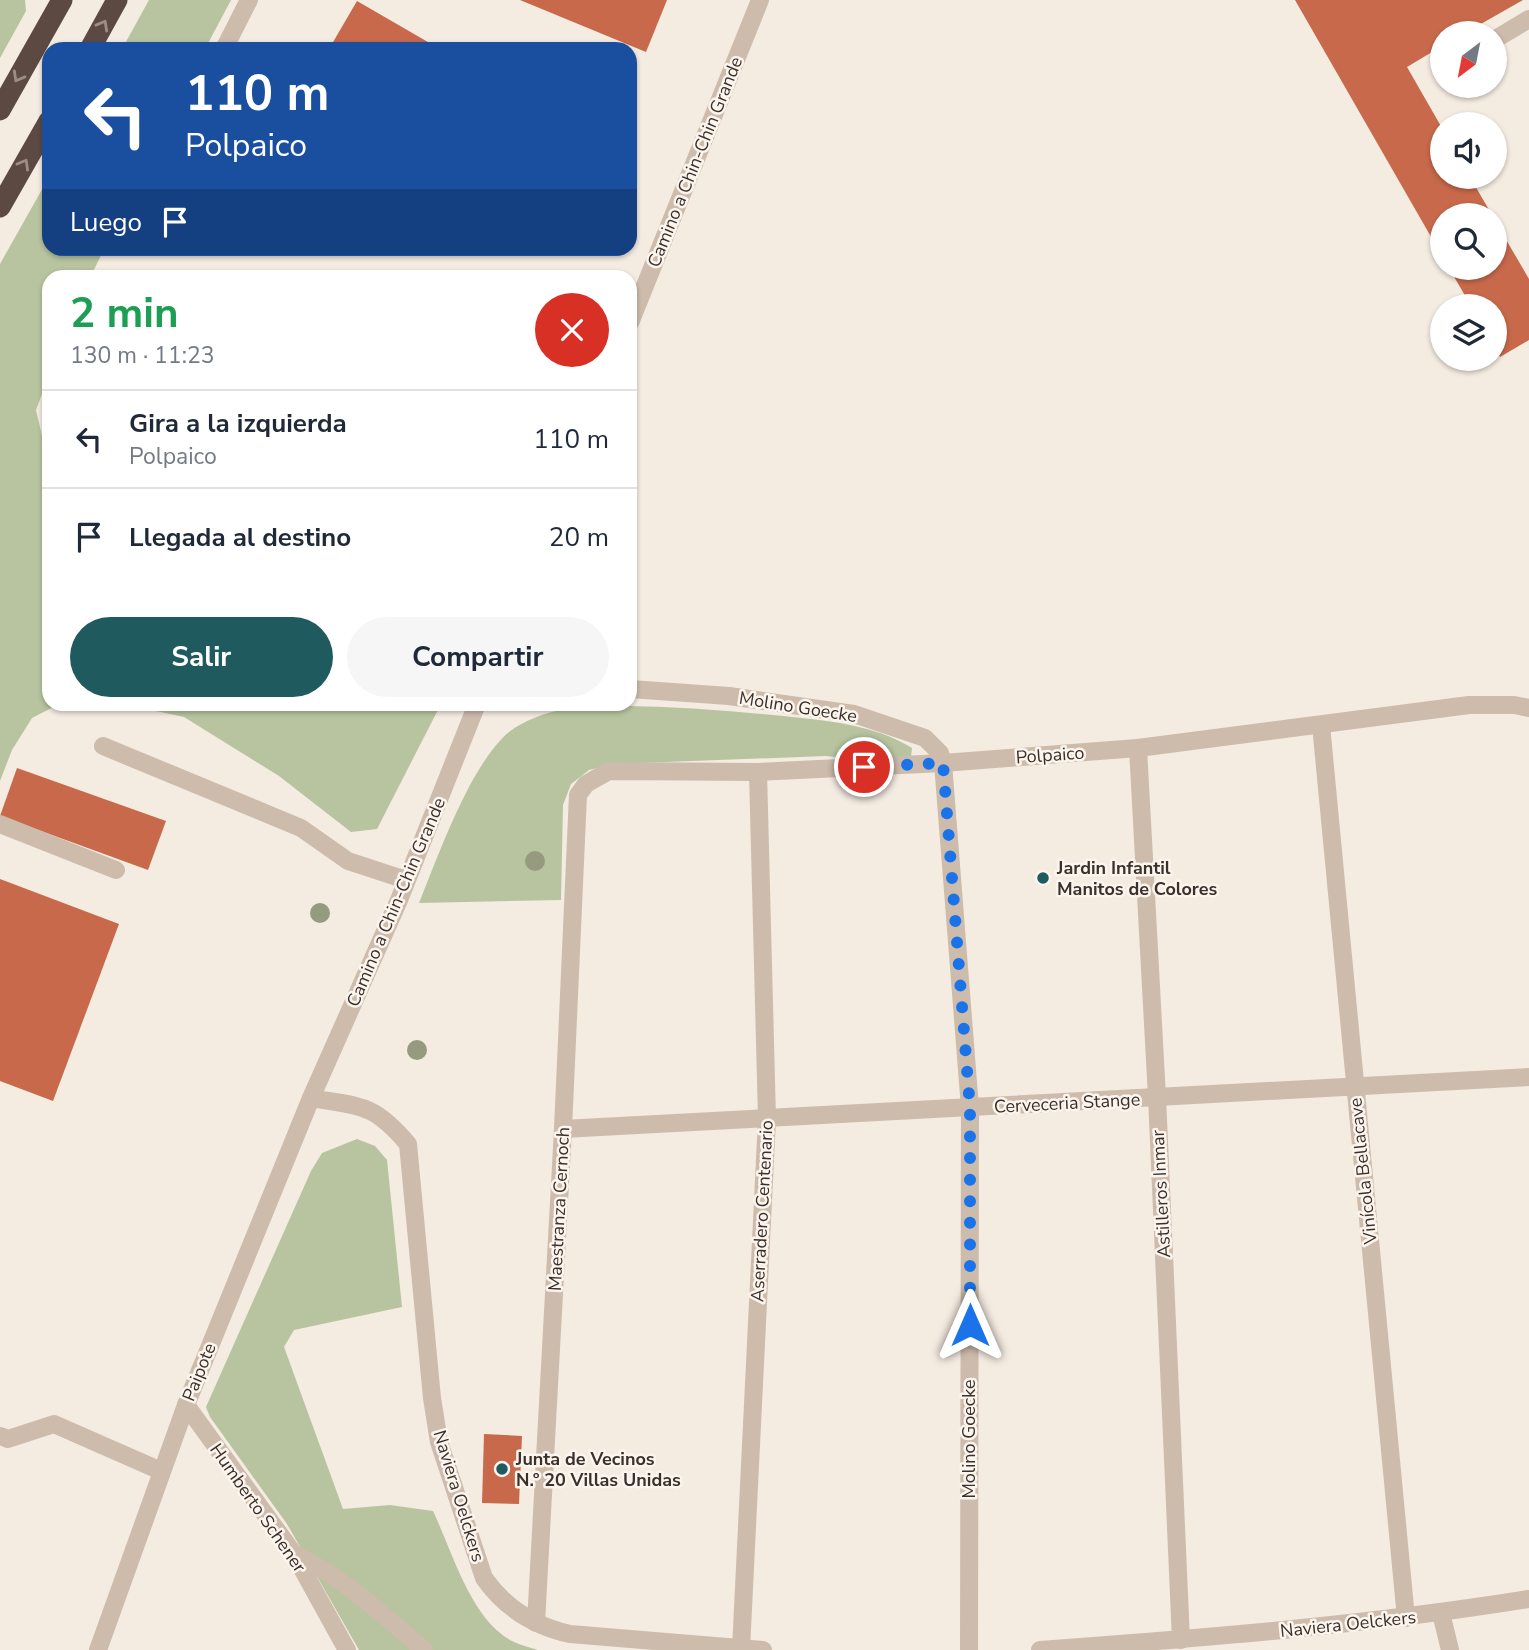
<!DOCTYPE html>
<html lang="es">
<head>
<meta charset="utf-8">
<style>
  body { margin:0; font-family:"Nunito Sans",sans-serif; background:#f6f6f7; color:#1f2937; height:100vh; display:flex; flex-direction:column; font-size:26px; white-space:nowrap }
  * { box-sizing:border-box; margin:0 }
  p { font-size:23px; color:#747a83 }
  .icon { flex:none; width:38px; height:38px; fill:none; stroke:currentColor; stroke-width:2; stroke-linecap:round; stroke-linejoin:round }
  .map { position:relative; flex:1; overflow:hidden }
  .details { position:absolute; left:42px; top:270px; width:595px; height:441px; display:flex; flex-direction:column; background:#fff; border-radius:21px; box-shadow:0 2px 5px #0004 }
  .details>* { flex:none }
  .guide { position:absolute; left:42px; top:42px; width:595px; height:214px; border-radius:21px; box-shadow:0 2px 5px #0004; background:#1a4fa0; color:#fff; overflow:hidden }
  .needle { width:46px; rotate:212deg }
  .tools { position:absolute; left:1430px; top:21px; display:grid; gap:14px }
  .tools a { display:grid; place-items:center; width:77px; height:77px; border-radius:50%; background:#fff; box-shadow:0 2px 5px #0004; font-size:35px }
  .pin { position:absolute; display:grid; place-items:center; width:60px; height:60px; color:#fff; margin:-30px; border:4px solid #fff; border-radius:50%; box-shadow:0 2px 7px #0007 }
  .me { position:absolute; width:77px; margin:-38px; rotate:0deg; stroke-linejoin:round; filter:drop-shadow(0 0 5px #0008) }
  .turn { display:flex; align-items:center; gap:24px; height:147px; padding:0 28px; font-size:32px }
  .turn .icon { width:91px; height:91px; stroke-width:2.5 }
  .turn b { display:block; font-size:49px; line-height:60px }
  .then { display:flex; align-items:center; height:66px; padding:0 28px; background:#0003; gap:14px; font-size:26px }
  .round { display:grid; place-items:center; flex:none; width:74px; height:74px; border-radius:37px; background:#f6f6f7 }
  .headline { display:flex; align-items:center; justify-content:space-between; height:119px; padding:0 28px }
  h1 { font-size:42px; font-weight:700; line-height:52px; color:#1e9e55 }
  .button { display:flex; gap:14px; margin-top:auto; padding:14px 28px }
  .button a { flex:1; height:80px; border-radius:42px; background:#1f5a5e; color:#fff; font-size:28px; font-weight:700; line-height:80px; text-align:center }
  .button a+a { background:#f6f6f7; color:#1f2937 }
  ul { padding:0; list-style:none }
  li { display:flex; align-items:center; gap:21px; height:98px; padding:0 28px; border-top:2px solid #e0e1e3 }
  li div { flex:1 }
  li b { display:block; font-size:26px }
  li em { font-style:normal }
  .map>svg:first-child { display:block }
  .green { fill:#b8c4a0 }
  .building { fill:#c8694b }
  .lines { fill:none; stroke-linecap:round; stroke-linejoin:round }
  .minor { stroke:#cdbbac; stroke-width:18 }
  .highway { stroke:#5c4a42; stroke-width:21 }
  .tree { fill:#969b7f }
  .oneway { stroke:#9c8e87 }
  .route { stroke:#1a73e8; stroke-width:12; stroke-dasharray:0 21.6 }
  .poi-dot { fill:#1f5a5e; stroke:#fbf5ee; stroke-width:2.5 }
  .labels { text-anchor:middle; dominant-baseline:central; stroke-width:5; stroke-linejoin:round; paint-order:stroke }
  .street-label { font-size:18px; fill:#3b302b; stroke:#fbf5ee }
  .poi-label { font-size:18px; font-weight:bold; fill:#3b302b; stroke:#fbf5ee; text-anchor:start }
</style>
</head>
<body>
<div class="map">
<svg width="1529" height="1650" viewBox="0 0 1529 1650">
  <rect width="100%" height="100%" fill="#f4ebe1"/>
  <g class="green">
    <polygon points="0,0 25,0 26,11 0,58"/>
    <polygon points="149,0 231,0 205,49 122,49"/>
    <polygon points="49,177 49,248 104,249 91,276 49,276 49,375 36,410 49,466 49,704 59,704 32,718 12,750 0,781 0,264"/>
    <polygon points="123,704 344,704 351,707 360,704 441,704 377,829 351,832 279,776 184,717"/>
    <path d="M629,706C681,707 732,711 783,716C828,721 873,724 912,748L911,757L898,762L825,756L640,763L610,765L589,770L571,784L563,805L561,900L419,903C439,854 470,765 509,732C524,720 546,713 564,709C584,705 608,707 629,706Z"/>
    <path d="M357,1139L375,1146L387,1160L402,1307L294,1330L284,1347L343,1509L390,1505L433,1511C452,1551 471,1620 512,1641C520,1645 529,1647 538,1650H359L287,1524L210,1417L206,1407L311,1171L322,1153Z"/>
  </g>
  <g class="building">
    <polygon points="520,0 667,0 646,52"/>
    <polygon points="1295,0 1523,0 1465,33 1442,33 1442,46 1407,67 1442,128 1442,177 1470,177 1492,215 1442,215 1442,256"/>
    <polygon points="357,1 440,49 329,49"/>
    <polygon points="1494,219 1529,279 1529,340 1500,357 1494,347 1494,306 1471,306 1449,268 1494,268"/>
    <polygon points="17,768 166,821 148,870 0,816"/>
    <polygon points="0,879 119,924 53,1101 0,1081"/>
    <polygon points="484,1434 522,1436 519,1504 482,1503"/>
  </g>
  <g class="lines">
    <g class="minor">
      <polyline points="1494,40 1529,19"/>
      <polyline points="224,49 249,0"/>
      <polyline points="630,323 760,0"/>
      <polyline points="630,689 729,696 854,714 925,738 940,753 943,763 970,1108 969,1650"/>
      <polyline points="1321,725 1406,1618"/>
      <polyline points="103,746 301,828 348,861 406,880"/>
      <polyline points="1138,748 1157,1097 1181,1640"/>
      <polyline points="0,824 116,870"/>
      <path d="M311,1098C362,1107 373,1103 408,1144L432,1398L439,1442L484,1578C505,1608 534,1626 570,1634L763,1650"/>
      <polyline points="563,1129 1529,1077"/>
      <polyline points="186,1405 294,1554 347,1650"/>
      <polyline points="0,1436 8,1439 54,1424 161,1471"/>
      <path d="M294,1554C344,1578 382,1614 424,1650"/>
      <polyline points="1441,1613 1450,1650"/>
      <polyline points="536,1623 563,1129 578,795 586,784 609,771 758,772 943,763 1138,748 1469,705 1514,705 1529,708"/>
      <polyline points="741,1649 767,1119 758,772"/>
      <polyline points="98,1650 186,1405 311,1098 399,900 477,704"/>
      <path d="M1040,1650C1204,1638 1367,1625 1529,1599"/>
    </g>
    <g class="highway">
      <polyline points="90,49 117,0"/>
      <polyline points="0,110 62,0"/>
      <polyline points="0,207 49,121"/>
    </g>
  </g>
  <g class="tree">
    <circle cx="535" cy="861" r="10"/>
    <circle cx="320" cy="913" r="10"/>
    <circle cx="417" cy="1050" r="10"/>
  </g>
  <defs><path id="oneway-chevron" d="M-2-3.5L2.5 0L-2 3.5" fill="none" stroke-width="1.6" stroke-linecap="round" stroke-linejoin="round" transform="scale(1.75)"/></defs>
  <g class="oneway">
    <use href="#oneway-chevron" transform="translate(103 25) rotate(-61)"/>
    <use href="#oneway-chevron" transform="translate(18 77) rotate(119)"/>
    <use href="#oneway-chevron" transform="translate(24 164) rotate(-60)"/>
  </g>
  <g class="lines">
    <polyline class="route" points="864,767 943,763 970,1108 970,1325"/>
  </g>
  <g class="poi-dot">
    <circle cx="1043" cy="878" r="7"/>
    <circle cx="502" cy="1469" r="7"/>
  </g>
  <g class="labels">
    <g class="street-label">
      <text transform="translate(695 162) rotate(-68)">Camino a Chin-Chin Grande</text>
      <text transform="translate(798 707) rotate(9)">Molino Goecke</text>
      <text transform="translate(1050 755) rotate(-4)">Polpaico</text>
      <text transform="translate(396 902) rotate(-67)">Camino a Chin-Chin Grande</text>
      <text transform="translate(1067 1103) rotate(-3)">Cerveceria Stange</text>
      <text transform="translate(1363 1171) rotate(-96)">Vinícola Bellacave</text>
      <text transform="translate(1161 1194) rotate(-93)">Astilleros Inmar</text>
      <text transform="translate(559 1209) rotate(-87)">Maestranza Cernoch</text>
      <text transform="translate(762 1211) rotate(-87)">Aserradero Centenario</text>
      <text transform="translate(199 1372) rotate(-68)">Paipote</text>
      <text transform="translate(969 1439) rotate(-90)">Molino Goecke</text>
      <text transform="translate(459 1496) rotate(73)">Naviera Oelckers</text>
      <text transform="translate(258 1508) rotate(55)">Humberto Schener</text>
      <text transform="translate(1348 1624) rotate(-6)">Naviera Oelckers</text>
    </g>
    <g class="poi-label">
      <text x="1057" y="868">Jardin Infantil<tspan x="1057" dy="21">Manitos de Colores</tspan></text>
      <text x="516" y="1459">Junta de Vecinos<tspan x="516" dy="21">N.º 20 Villas Unidas</tspan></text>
    </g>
  </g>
</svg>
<div class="tools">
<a><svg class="needle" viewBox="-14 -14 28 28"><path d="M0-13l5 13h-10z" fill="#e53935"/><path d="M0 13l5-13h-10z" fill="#747a83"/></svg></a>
<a><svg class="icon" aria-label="sound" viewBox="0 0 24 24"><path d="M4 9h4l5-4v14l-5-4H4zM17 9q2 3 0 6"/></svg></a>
<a><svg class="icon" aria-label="search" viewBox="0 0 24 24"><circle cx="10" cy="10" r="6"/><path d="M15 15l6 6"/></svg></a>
<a><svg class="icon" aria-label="layers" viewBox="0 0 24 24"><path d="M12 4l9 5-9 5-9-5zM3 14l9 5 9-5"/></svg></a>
</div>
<div class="pin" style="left:864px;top:767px;background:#d93025"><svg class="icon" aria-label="arrive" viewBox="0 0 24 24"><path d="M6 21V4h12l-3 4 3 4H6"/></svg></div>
<svg class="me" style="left:970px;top:1325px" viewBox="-20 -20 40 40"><path d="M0-17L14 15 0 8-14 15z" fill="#1a73e8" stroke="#fff" stroke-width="4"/></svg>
<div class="guide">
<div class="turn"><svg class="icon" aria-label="left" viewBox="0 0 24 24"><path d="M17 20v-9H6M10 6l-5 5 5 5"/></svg><div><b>110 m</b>Polpaico</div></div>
<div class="then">Luego<svg class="icon" aria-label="arrive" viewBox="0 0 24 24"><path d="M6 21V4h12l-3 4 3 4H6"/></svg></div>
</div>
<section class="details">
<div class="headline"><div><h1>2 min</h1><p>130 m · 11:23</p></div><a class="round" style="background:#d93025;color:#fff"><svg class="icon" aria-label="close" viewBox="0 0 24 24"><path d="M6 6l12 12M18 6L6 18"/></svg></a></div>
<ul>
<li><svg class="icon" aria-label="left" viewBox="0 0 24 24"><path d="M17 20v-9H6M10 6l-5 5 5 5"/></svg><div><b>Gira a la izquierda</b><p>Polpaico</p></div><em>110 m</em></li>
<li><svg class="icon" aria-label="arrive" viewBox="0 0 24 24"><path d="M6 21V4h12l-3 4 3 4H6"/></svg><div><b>Llegada al destino</b></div><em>20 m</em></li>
</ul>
<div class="button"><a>Salir</a><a>Compartir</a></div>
</section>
</div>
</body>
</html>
